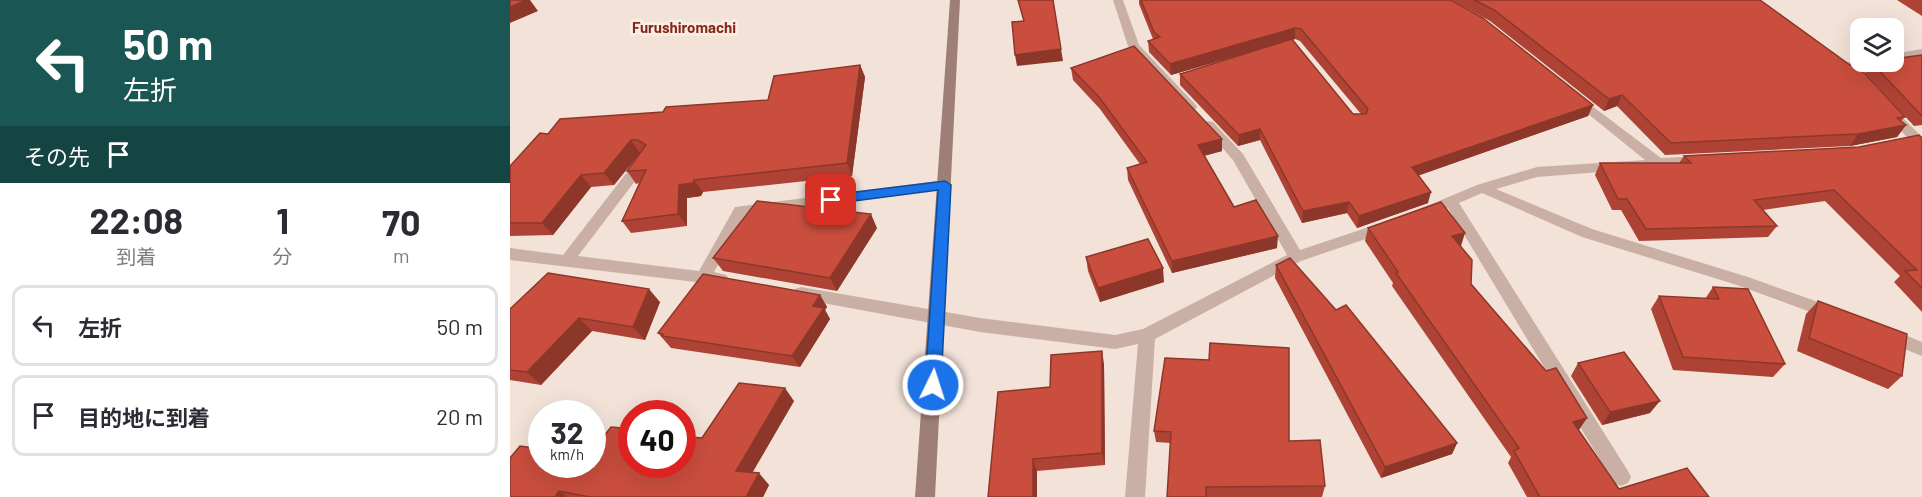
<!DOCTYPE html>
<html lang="ja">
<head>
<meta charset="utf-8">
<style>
  body { margin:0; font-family:Barlow,"Noto Sans JP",sans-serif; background:#f7f7f7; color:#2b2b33; height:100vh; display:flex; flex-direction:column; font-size:22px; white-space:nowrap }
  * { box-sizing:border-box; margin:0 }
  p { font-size:20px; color:#7c7c81 }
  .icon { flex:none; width:33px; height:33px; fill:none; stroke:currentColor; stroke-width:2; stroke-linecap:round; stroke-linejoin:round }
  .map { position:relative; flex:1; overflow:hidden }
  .drawer { display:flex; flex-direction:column; background:#fff; width:510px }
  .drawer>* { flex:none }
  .hud { background:#1a5754; color:#fff; overflow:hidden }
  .tools { position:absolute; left:1340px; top:18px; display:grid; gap:12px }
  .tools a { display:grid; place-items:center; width:54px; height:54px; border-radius:12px; background:#fff; box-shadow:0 6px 24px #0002; font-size:30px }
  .speed { position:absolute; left:18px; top:400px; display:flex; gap:12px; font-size:30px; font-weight:700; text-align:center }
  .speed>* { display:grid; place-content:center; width:78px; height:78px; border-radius:50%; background:#fff; box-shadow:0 6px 24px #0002; line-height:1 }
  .speed small { font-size:15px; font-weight:400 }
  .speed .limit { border:9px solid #d22; background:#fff; color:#111 }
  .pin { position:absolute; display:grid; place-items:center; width:51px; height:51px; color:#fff; margin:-26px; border-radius:12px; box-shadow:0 3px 9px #0006 }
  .me { position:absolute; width:66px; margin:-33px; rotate:4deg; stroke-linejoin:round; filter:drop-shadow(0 0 4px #0008) }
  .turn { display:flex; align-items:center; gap:21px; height:126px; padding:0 24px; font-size:27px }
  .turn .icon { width:78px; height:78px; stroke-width:2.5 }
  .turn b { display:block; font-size:42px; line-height:51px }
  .then { display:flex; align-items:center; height:57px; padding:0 24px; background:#0003; gap:12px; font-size:22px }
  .eta { display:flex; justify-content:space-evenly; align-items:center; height:102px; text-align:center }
  .eta b { font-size:36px; font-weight:700; line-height:42px }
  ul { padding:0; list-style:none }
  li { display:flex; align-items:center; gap:18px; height:81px; margin:0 12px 9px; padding:0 12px; border:3px solid #e1e1e2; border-radius:12px }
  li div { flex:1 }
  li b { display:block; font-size:22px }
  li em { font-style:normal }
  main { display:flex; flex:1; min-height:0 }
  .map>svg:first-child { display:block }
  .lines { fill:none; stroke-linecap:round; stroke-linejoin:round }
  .street { fill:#cab0a4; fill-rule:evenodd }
  .secondary { fill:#9e7f75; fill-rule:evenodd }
  .wall { fill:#ae4335; fill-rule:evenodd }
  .shaded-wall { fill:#8d372b }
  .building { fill:#ca4e3e; stroke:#8d372b; stroke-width:1.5 }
  .route { fill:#1a73e8; stroke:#114b97; stroke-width:1.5 }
  .labels { text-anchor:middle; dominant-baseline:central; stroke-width:6; stroke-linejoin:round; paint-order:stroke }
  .far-quarter-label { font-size:15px; font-weight:bold; fill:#86281c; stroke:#faede4 }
</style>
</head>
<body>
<main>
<section class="drawer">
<div class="hud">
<div class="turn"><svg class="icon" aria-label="left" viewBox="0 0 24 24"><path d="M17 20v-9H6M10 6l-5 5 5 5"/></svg><div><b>50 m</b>左折</div></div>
<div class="then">その先<svg class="icon" aria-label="arrive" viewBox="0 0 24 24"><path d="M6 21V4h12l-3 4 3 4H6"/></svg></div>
</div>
<div class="eta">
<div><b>22:08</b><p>到着</p></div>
<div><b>1</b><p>分</p></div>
<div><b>70</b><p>m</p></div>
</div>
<ul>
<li><svg class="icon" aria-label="left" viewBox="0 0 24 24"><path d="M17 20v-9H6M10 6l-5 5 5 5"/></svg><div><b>左折</b></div><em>50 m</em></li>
<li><svg class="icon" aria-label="arrive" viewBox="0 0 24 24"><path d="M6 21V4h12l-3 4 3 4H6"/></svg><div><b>目的地に到着</b></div><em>20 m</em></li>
</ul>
</section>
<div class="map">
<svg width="1412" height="497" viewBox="0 0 1412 497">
  <rect width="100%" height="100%" fill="#f2e2d8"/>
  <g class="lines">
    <g class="street">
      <polygon points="603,0 613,0 629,45 685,104 687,107 685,110 677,110 618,46"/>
      <polygon points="1412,49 1412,55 1383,60 1383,54"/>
      <path d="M1350,60L1365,62C1358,68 1339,71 1332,65L1334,63Z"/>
      <polygon points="1065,93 1151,158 1191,156 1198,160 1191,164 1027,177 986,189 1082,229 1238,277 1328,309 1330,314 1328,319 1322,320 1227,285 1072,237 972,193 949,203 1118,471 1121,477 1118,483 1111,486 1104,483 938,208 917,217 910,212 912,208 967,185 1027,167 1135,160 1061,100 1059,97 1061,94"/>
      <polygon points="1382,110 1386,111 1412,137 1412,149 1407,148 1378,117 1376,114"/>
      <polygon points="698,121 703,122 733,154 790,250 874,222 881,227 879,231 791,261 645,339 635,497 615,497 628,344 605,349 470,332 291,299 285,297 283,293 285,289 291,287 470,318 605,335 633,329 777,255 723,160 692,125"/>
      <polygon points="133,157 140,161 138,164 68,256 189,271 225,207 435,180 442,185 435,190 235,215 204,272 216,275 219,279 216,283 211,285 0,260 0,248 53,255 128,158"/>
      <polygon points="1378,328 1412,342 1412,356 1372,340 1370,335 1372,330"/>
    </g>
    <polygon class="secondary" points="440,0 450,0 425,497 405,497"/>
  </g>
  <g class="wall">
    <path d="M629,0H941L1083,105L1078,116L908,175L918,203L847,228L837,213L792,223L750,140L728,146L670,85V74L772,43L661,75L639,52L638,41L643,39L629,4ZM785,39L790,41L851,114H843L782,40Z"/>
    <polygon points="942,0 1250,0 1395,117 1391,121 1396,125 1387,137 1340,146 1155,155 1107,106 1094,111 980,21"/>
    <polygon points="1387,0 1412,0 1412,16"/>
    <polygon points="1412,55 1412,125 1404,126 1355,73 1362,63"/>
    <polygon points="350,65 355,77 342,176 193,192 191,196 177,198 177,226 121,233 112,221 129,183 126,184 117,171 130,153 104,185 81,187 43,235 0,236 0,166 38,134 153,112 258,100"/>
    <polygon points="561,68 712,151 694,156 724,207 767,248 662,273 618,180 617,168 630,164 590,109 563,80"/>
    <polygon points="1412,138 1412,312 1384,282 1390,276 1315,201 1253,210 1267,226 1258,237 1129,241 1111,210 1102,210 1085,175 1090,163 1169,163 1174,156 1349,147"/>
    <polygon points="367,228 327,291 213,271 203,258"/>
    <polygon points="858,228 951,246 950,246 961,284 1077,418 1068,430 1109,489 1199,497 1017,497 998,463 1001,457 882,286 883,283 855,241"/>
    <polygon points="576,257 654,282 590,302 578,271"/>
    <polygon points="766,265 947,443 942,454 871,478 765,278"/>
    <polygon points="1203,287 1275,364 1263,377 1163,370 1141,309 1149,296 1195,299"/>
    <polygon points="310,295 317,307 315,310 320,319 290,367 161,348 148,333"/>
    <polygon points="1308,301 1392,376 1378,389 1287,351 1296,314"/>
    <polygon points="150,302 135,340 82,331 31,385 0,380 0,309"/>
    <polygon points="1068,363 1140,413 1092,425 1061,376"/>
    <polygon points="594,364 595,465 527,471 478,497 540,387"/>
    <polygon points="284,401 242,472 259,485 253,497 0,497 32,465 192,438"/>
    <polygon points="644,431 779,441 815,486 812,497 657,497 661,443 646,442"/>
  </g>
  <g class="shaded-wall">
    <polygon points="16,0 20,0 28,11 0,23 0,7"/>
    <polygon points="785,28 785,39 661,75 660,64"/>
    <polygon points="551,49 553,61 507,66 505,55"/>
    <polygon points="350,65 355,77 342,176 337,163"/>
    <polygon points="1112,95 1107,106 1094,111 1099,99"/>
    <polygon points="1083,105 1078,116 899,179 902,167"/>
    <polygon points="1396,125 1387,137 1340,146 1348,134"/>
    <polygon points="750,129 750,140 728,146 729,135"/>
    <polygon points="712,139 712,151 689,157 688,145"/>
    <polygon points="121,140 130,153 104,185 94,173"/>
    <polygon points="71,175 81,187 43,235 32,223"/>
    <polygon points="184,180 193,192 191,196 177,198 177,226 168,214 169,185"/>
    <polygon points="921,192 918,203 847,228 849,216"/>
    <polygon points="839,202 837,213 792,223 793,211"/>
    <polygon points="361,214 367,228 327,291 320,278"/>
    <polygon points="955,233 951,246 938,249 942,236"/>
    <polygon points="768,236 767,248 662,273 662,261"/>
    <polygon points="653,268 654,282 590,302 588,288"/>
    <polygon points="139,289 150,302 135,340 123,327"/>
    <polygon points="310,295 317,307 315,310 320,319 290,367 282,356 303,306"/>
    <polygon points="69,318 82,331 31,385 17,372"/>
    <polygon points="592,351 594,364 595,465 592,453"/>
    <polygon points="275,388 284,401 237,482 226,471"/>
    <polygon points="1150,401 1140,413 1092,425 1100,412"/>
    <polygon points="1077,418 1069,430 1055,434 1063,422"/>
    <polygon points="947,443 942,454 871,478 875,467"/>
    <polygon points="523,459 527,471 527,497 523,497"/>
    <polygon points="249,473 259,485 253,497 236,497"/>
    <polygon points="49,491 57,497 45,497"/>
  </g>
  <g class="building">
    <polygon points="0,0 16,0 0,7"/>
    <polygon points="508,0 543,0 551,49 505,55 502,22 514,21"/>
    <polygon points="631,0 941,0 973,18 1083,105 902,167 921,192 849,216 839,202 793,211 750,129 729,135 670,74 782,39 843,114 856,114 858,109 791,29 785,28 660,64 638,41 650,37 644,32"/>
    <polygon points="964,0 1250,0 1340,65 1346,64 1395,117 1387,118 1396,125 1348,134 1161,143 1112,95 1099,99 984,10"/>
    <polygon points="624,46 712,139 688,145 724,207 746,200 768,236 662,261 617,168 637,162 589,97 561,68"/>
    <polygon points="1412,55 1412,116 1362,63 1371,62 1383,62 1383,59"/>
    <polygon points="350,65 337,163 184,180 183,183 169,185 168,214 112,221 136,170 117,171 136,145 128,140 121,140 94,173 71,175 32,223 0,223 0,166 30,133 38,134 50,119 153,112 156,107 258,100 264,76"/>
    <polygon points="1409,135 1412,138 1412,288 1395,271 1407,270 1324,190 1244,200 1267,226 1136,229 1117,199 1108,199 1090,163 1181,163 1174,156 1349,147"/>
    <polygon points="247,201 361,214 320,278 203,258"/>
    <polygon points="931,202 955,233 942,236 962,260 961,284 1036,371 1046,368 1077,418 1063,422 1109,489 1177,468 1199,497 1030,497 1004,451 1009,448 886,273 888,272 858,228"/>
    <polygon points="638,239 653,268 588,288 576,257"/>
    <polygon points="780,258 826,310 836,305 947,443 875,467 766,265"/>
    <polygon points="38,273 139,289 123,327 69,318 17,372 0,370 0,309"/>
    <polygon points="193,274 310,295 303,306 314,308 282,356 152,336 153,334 148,333"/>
    <polygon points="1203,287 1238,289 1275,364 1173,357 1149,296 1209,299"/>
    <polygon points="1308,301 1397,334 1392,376 1299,338"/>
    <polygon points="700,343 779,348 779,441 810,440 815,486 696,487 696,497 657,497 661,432 644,431 655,358 699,360"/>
    <polygon points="592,351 592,453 523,459 523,497 478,497 488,392 540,387 541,355"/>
    <polygon points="1114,352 1150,401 1100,412 1068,363"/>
    <polygon points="229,383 275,388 226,471 249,473 236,497 80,497 49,491 45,497 0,497 0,458 10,446 32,449 32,465 82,465 82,451 101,427 122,429 122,465 172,465 172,436 192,438"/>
  </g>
  <polygon class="route" points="435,181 441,185 431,385 428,390 423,392 417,390 415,385 428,190 321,204 314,200 321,195"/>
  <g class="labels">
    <g class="far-quarter-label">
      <text x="174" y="27">Furushiromachi</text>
    </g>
  </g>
</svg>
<div class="tools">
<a><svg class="icon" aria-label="layers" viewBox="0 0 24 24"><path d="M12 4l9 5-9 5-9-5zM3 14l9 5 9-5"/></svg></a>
</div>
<div class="speed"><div>32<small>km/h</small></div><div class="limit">40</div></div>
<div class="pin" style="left:321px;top:200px;background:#d93025"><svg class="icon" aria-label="arrive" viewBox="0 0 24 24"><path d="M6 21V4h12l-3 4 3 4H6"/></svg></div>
<svg class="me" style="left:423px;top:385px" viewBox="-20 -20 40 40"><circle r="17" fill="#1a73e8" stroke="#fff" stroke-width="3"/><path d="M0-11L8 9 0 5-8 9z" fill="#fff"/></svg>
</div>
</main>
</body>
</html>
